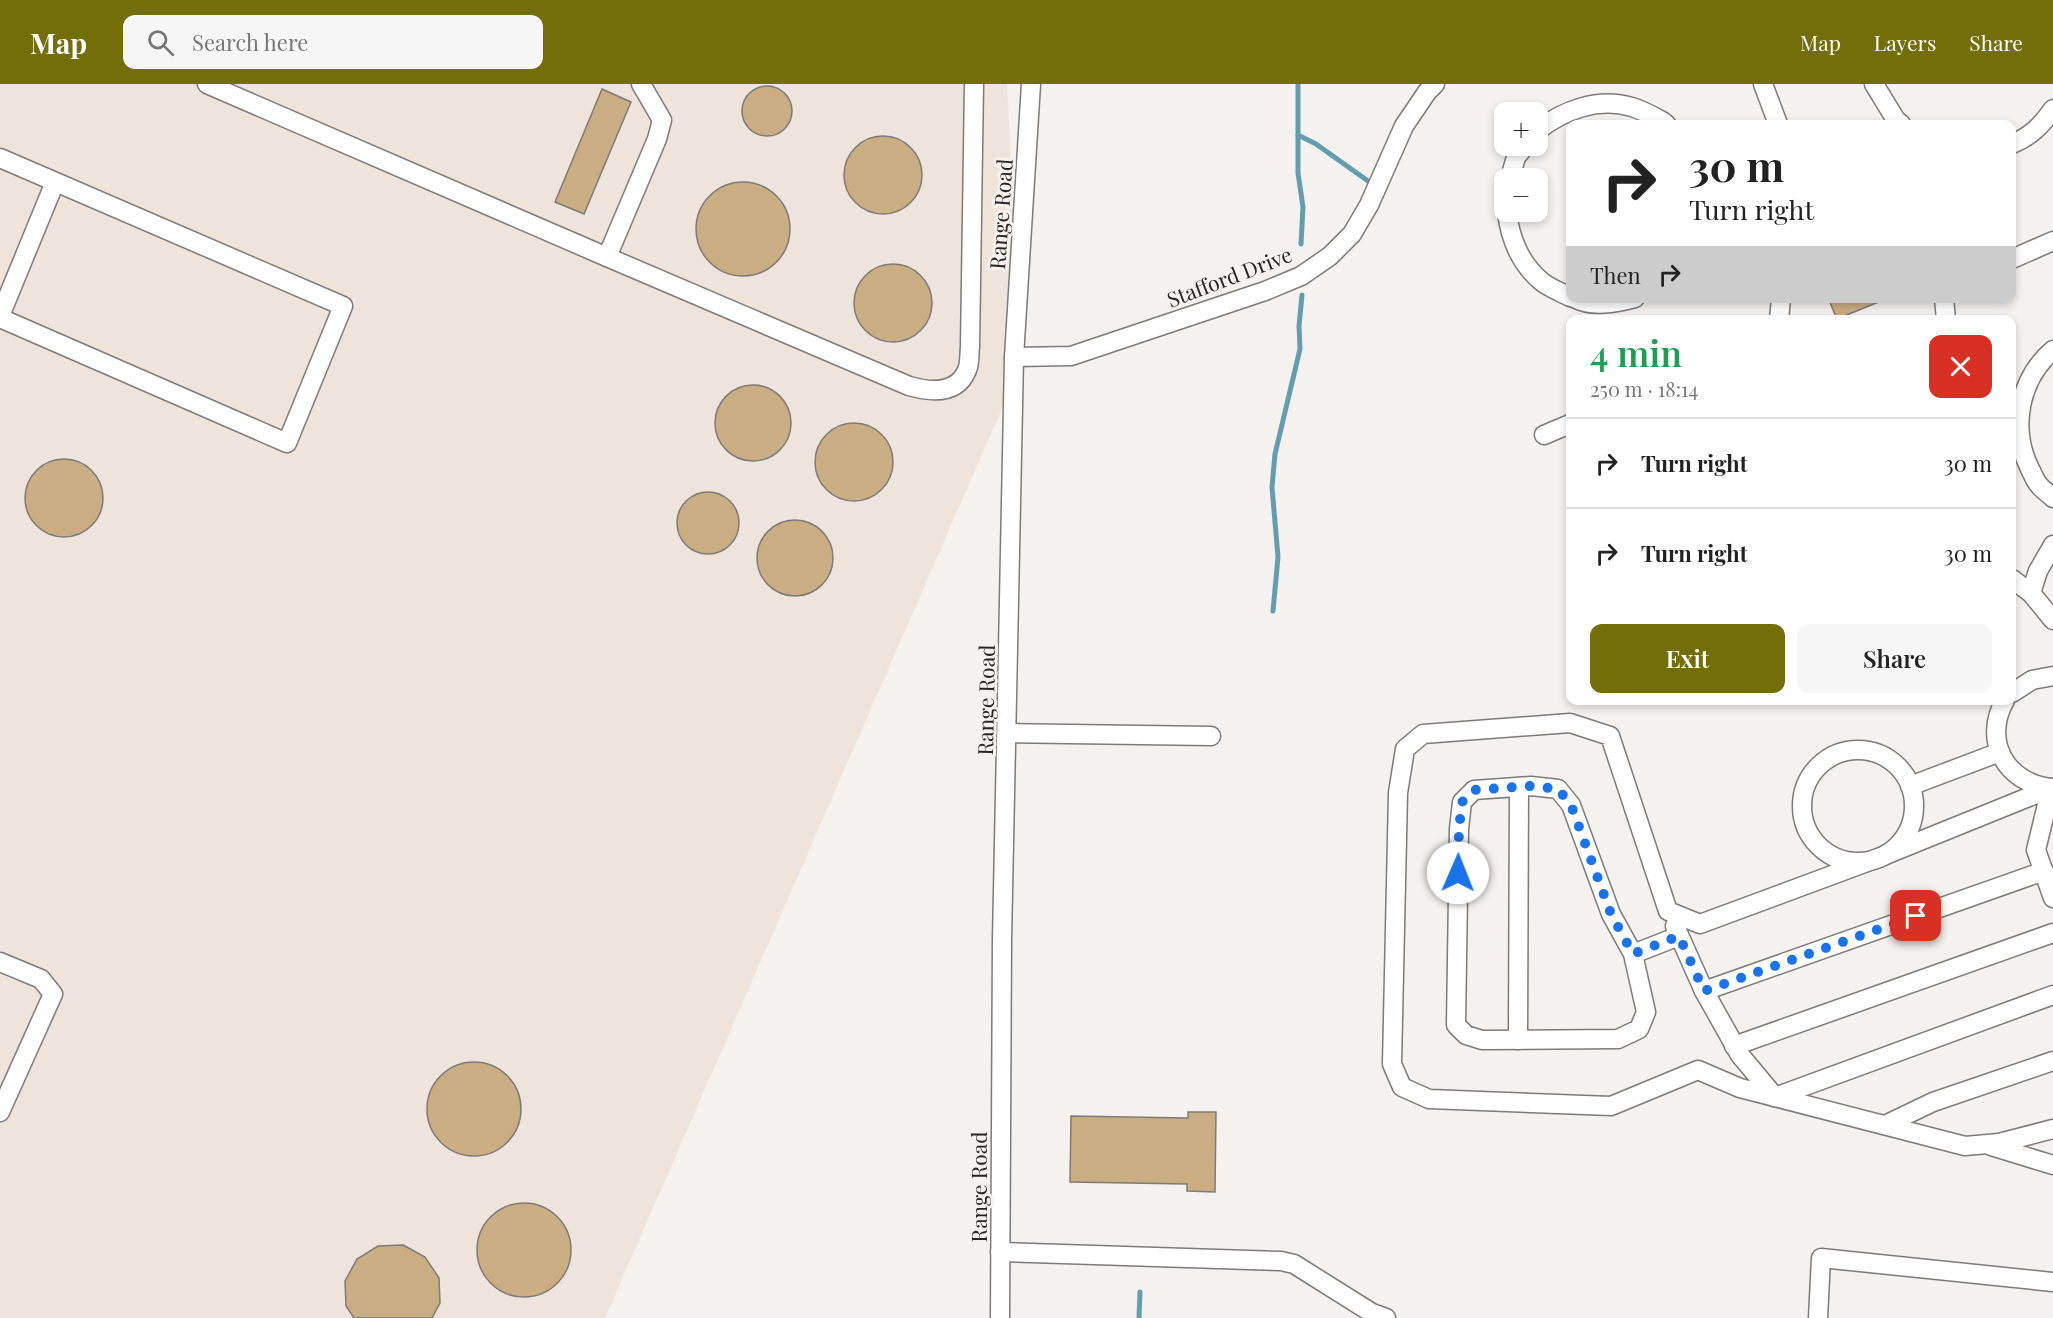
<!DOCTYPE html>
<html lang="en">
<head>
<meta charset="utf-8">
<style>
  body { margin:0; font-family:"Playfair Display",serif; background:#f6f6f6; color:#222; height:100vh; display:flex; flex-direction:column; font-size:22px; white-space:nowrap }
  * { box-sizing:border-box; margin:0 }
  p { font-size:20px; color:#767676 }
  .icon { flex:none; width:33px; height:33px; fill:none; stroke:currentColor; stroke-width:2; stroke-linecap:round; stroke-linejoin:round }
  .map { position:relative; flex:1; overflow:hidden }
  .sheet { position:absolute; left:1566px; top:231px; width:450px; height:390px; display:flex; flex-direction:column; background:#fff; border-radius:12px; box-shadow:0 3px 9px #0003 }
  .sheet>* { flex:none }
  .hud { position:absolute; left:1566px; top:36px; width:450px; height:183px; border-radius:12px; box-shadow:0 3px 9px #0003; background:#fff; color:#222; overflow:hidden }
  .controls { position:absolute; left:1494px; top:18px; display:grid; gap:12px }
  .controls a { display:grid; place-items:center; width:54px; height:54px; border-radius:12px; background:#fff; box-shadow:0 3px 9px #0003; font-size:30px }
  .pin { position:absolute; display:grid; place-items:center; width:51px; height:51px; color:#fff; margin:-26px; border-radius:12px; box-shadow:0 3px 9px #0006 }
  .me { position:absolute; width:66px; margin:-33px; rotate:1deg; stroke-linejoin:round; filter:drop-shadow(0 0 4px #0008) }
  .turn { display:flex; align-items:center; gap:21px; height:126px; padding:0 24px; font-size:27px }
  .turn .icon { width:78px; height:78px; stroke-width:2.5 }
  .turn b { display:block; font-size:42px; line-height:51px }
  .then { display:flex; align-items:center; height:57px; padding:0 24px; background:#0003; gap:12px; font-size:22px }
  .round { display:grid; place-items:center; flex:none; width:63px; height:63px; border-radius:12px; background:#f6f6f6 }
  .summary { display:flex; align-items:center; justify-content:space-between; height:102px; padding:0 24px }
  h1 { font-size:36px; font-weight:600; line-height:45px; color:#1e9e55 }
  .cta { display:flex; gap:12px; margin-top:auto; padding:12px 24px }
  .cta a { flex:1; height:69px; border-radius:12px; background:#736d0a; color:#fff; font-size:24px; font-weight:600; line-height:69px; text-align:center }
  .cta a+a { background:#f6f6f6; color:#222 }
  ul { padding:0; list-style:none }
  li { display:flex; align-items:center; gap:18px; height:90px; padding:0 24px; border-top:2px solid #e0e0e0 }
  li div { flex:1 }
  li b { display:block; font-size:22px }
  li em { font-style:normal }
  header { display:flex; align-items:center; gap:36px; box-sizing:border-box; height:84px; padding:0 30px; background:#736d0a; color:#fff }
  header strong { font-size:28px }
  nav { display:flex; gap:33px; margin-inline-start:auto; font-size:21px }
  .search { width:420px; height:54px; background:#f6f6f6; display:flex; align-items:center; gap:15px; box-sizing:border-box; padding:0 21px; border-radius:12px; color:#767676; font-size:22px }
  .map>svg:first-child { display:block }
  .built { fill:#efe4dc }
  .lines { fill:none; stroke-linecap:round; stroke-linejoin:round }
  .stream { stroke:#629eaf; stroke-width:5 }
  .building { fill:#caad82; stroke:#7d7b78; stroke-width:1.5 }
  .minor-casing { stroke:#7d7a78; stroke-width:21 }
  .minor { stroke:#fff; stroke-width:18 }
  .route { stroke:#1a73e8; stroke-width:10; stroke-dasharray:0 18 }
  .labels { text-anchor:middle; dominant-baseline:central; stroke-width:6; stroke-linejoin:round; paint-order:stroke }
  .street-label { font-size:21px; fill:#262524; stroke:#f5f1ee }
</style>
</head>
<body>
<header>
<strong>Map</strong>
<div class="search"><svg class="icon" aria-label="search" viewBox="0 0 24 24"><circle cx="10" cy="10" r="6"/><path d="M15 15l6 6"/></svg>Search here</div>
<nav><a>Map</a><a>Layers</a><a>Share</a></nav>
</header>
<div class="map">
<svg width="2053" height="1234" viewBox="0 0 2053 1234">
  <rect width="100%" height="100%" fill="#f5f1ee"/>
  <polygon class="built" points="0,0 1007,0 1021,281 605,1234 0,1234"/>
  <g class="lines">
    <g class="stream">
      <polyline points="1298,0 1298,89 1303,123 1301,160"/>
      <polyline points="1298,51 1316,60 1368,97"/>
      <polyline points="1273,527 1278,473 1272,403 1275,370 1300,265 1299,242 1302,211"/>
      <polyline points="1139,1234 1140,1208"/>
    </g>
  </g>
  <g class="building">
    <circle cx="767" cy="27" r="25"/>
    <polygon points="602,5 631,18 584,130 555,118"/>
    <circle cx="883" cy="91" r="39"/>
    <circle cx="743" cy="145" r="47"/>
    <circle cx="893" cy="219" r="39"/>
    <polygon points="1828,214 1886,214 1886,215 1837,235"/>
    <circle cx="753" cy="339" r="38"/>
    <circle cx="854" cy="378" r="39"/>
    <circle cx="64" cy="414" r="39"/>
    <circle cx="708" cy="439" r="31"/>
    <circle cx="795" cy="474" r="38"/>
    <circle cx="474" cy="1025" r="47"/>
    <polygon points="1188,1028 1216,1028 1215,1108 1187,1107 1187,1100 1070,1098 1071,1032 1188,1034"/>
    <circle cx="524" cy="1166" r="47"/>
    <polygon points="403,1161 425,1173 439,1194 440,1219 432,1234 354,1234 346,1222 345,1197 357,1175 378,1162"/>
  </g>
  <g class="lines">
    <g class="minor-casing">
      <g id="minor">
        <polyline points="207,0 607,173 657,55 662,36 641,0"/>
        <polyline points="1763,0 1778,40"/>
        <polyline points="1874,0 1896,36 1901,40"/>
        <path d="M1538,46C1564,26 1598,13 1632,23C1642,26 1653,32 1662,37L1666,40"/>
        <path d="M2012,60C2031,52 2041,42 2053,25"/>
        <polyline points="0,74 343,222 287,359 0,234"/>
        <polyline points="1510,94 1516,73 1525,62"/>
        <path d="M1507,128C1510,154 1520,179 1541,197C1549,204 1561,208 1570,213"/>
        <path d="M607,173L909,302C930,308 957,311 967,286C970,280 969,270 970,263L974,0"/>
        <polyline points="2012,175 2053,157"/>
        <path d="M1574,214C1592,224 1616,219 1635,214"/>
        <polyline points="1944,214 1946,236"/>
        <polyline points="0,232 55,98"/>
        <polyline points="1779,236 1781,214"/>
        <path d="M2053,266C2019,295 2010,345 2030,385C2033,390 2035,397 2039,401C2043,406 2049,410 2053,414"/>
        <polyline points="1014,273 1071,272 1265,207 1301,192 1330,172 1352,150 1369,121 1404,42 1427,8 1435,0"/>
        <polyline points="1544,351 1570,340"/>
        <polyline points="2053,461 2038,487 2031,509 2053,536"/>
        <polyline points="2012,495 2031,509"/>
        <polyline points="2012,609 2032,596 2053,592"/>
        <path d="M2005,616C1982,657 2006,699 2051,704"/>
        <polyline points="1007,649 1211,652"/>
        <circle cx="1858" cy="722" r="56"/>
        <polyline points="1910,702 2000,668"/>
        <polyline points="2053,814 2036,766 2051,704 1878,774 1700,840 1668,827 1610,652 1570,639 1423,650 1405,665 1398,709 1392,980 1402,1003 1429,1015 1611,1022 1698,986 1740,1004 1965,1062 1999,1059 2053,1045"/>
        <polyline points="1675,842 1704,907 1740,971 1775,1013 2053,911"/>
        <polyline points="1633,870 1646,928 1639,945 1618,955 1482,956 1466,951 1456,941 1459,745 1462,718 1474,706 1531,702 1558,705 1571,721 1611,830 1633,870 1679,852"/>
        <polyline points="0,878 41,895 53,910 0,1028"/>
        <polyline points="1704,907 2044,787"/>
        <polyline points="1518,956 1519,703"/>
        <polyline points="1734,962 2053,849"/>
        <polyline points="1885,1041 1933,1018 2053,977"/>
        <polyline points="1991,1062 2053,1081"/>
        <polyline points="1000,1168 1281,1177 1294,1180 1372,1229 1386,1234"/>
        <polyline points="1000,1234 1002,856 1014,273 1031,0"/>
        <polyline points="1818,1234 1821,1174 2053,1198"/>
      </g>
    </g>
    <use href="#minor" class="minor"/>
  </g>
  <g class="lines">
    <polyline class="route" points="1458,789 1459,745 1462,718 1474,706 1531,702 1558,705 1571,721 1611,830 1633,870 1679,852 1704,907 1916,832"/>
  </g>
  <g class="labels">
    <g class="street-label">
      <text transform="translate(1000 130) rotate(-86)">Range Road</text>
      <text transform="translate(1229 192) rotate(-21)">Stafford Drive</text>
      <text transform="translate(985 616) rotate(-89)">Range Road</text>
      <text transform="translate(978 1103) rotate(-90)">Range Road</text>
    </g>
  </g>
</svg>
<div class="controls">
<a>+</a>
<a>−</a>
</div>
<div class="pin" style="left:1916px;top:832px;background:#d93025"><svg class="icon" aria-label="arrive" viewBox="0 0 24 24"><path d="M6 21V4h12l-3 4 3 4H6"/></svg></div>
<svg class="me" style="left:1458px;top:789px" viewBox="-20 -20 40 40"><circle r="19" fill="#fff"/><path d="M0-13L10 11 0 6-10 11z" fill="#1a73e8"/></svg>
<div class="hud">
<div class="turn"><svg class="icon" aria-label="right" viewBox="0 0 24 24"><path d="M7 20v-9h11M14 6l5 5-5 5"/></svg><div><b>30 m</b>Turn right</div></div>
<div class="then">Then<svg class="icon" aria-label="right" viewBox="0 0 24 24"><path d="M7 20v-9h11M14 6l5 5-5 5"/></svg></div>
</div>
<section class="sheet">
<div class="summary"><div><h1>4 min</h1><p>250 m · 18:14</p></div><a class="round" style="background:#d93025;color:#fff"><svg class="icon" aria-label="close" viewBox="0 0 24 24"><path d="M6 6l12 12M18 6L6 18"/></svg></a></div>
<ul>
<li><svg class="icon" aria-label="right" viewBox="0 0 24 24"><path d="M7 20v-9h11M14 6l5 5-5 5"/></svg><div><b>Turn right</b></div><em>30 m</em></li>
<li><svg class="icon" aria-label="right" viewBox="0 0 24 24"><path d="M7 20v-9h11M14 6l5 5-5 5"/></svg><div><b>Turn right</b></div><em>30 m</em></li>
</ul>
<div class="cta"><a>Exit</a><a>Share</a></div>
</section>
</div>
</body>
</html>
